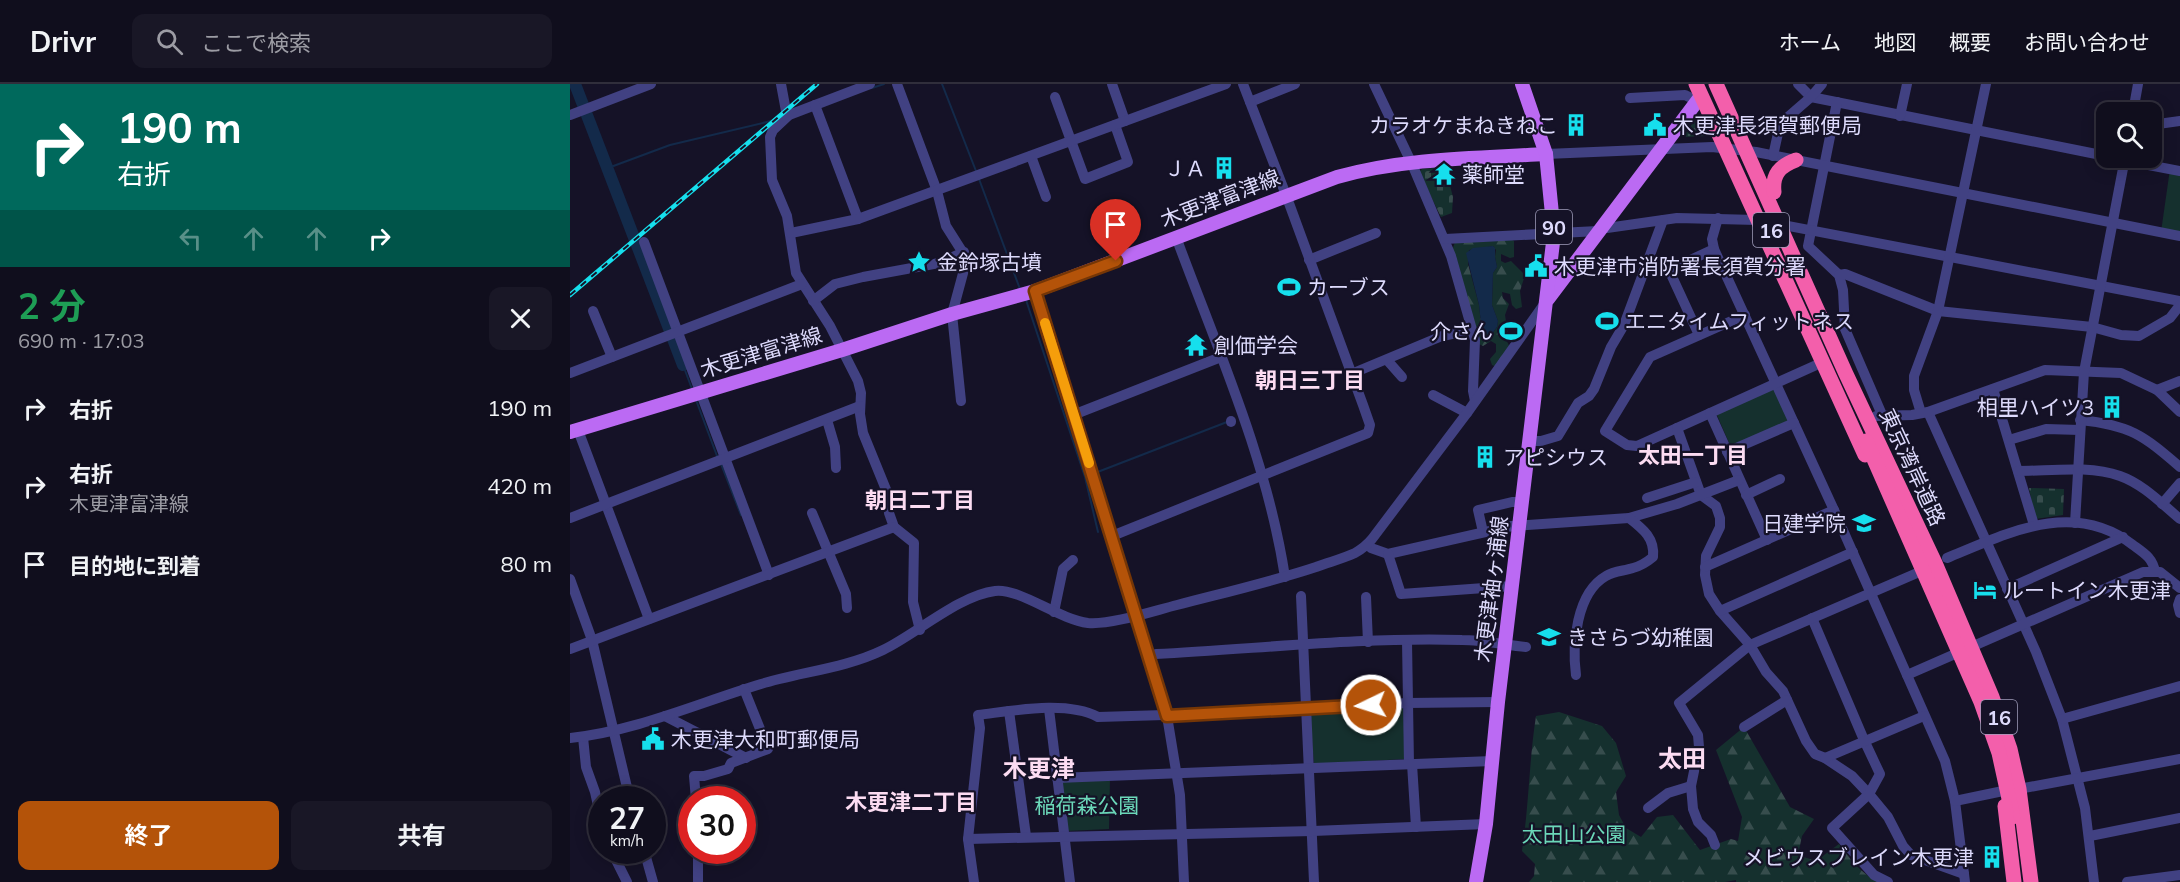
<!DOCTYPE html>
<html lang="ja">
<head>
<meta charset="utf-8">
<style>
  body { margin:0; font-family:Mulish,"Noto Sans JP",sans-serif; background:#191726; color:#f1f3f6; height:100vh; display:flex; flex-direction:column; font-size:22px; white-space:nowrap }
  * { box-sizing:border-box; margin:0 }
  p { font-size:20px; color:#9c9ca4 }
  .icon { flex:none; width:33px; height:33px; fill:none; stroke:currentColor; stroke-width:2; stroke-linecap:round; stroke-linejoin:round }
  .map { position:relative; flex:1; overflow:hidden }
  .drawer { display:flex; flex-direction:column; background:#100e1d; width:570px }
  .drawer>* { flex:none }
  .top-card { background:#00695c; color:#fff; overflow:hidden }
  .fabs { position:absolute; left:1526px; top:18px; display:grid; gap:12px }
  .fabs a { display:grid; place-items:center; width:66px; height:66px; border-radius:12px; background:#100e1d; box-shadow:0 3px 15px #0003,0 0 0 2px #302e3b; font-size:30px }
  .speed { position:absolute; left:18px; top:702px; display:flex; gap:12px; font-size:30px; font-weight:700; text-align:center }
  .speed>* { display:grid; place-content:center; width:78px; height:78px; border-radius:50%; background:#100e1d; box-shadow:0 3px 15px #0003,0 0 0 2px #302e3b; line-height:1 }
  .speed small { font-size:15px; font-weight:400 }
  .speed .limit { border:9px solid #d22; background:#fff; color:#111 }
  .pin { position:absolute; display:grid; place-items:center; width:51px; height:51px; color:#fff; margin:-62px -26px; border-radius:50% 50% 50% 0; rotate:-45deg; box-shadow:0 0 6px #0007 }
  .pin .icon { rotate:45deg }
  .me { position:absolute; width:66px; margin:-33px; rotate:266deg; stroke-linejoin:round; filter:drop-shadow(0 0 4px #0008) }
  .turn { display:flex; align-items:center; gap:21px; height:126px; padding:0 18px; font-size:27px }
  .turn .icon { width:78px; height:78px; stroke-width:2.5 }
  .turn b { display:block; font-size:42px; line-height:51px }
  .lanes { display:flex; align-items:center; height:57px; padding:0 18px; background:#0003; justify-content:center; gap:30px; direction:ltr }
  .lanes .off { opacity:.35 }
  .round { display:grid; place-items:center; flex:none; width:63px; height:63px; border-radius:12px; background:#191726 }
  .headline { display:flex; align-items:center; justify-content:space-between; height:102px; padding:0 18px }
  h1 { font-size:36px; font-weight:700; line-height:45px; color:#1e9e55 }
  .action { display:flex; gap:12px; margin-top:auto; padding:12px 18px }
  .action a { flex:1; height:69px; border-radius:12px; background:#b45309; color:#fff; font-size:24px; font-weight:700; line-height:69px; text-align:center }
  .action a+a { background:#191726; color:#f1f3f6 }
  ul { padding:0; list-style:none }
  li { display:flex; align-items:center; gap:18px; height:78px; padding:0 18px }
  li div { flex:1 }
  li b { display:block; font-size:22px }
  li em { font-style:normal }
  header { display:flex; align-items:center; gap:36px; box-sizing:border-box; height:84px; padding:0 30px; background:#100e1d; border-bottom:2px solid #302e3b }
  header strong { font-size:28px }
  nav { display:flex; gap:33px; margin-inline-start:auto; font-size:21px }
  .search { width:420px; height:54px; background:#191726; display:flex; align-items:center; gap:15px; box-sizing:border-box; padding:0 21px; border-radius:12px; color:#9c9ca4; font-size:22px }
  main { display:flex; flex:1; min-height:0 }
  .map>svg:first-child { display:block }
  .green { fill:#15302e }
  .forest { fill:url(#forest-firs); fill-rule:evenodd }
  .cemetery { fill:url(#cemetery-stones) }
  .garden { fill:url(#garden-dots) }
  .water { fill:#132a4a }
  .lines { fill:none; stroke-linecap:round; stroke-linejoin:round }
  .stream { stroke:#132a4a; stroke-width:2 }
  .river { stroke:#132a4a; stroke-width:12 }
  .minor { stroke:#414182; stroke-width:10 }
  .major { stroke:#bb6af3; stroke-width:14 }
  .highway { stroke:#f35fab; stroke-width:15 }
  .rail-casing { stroke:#16dfed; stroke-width:4.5 }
  .rail { stroke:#151227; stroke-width:2; stroke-dasharray:7; stroke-linecap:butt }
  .route-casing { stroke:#753606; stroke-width:15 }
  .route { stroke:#b45309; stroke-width:10 }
  .slow { stroke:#f59e0b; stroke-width:10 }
  .labels { text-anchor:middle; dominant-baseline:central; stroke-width:4.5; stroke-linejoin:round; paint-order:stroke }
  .shield { fill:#151227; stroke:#a19ebc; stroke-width:1.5 }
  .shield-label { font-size:20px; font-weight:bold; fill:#dddafc }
  .poi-label { font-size:21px; fill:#dddafc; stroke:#151227; text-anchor:start }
  .street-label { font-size:21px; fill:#dddafc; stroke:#151227 }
  .park-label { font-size:21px; fill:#6bd7b9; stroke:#151227 }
  .neighbourhood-label { font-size:22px; font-weight:bold; fill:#fcdcf2; stroke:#151227 }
  .quarter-label { font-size:24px; font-weight:bold; fill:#fcdcf2; stroke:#151227 }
</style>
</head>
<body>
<header>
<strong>Drivr</strong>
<div class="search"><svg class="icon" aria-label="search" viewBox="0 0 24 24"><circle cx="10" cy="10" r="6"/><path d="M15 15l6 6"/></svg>ここで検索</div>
<nav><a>ホーム</a><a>地図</a><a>概要</a><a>お問い合わせ</a></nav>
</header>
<main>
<section class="drawer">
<div class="top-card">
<div class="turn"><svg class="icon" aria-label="right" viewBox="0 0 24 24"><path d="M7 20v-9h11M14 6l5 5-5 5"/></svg><div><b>190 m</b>右折</div></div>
<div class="lanes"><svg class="icon off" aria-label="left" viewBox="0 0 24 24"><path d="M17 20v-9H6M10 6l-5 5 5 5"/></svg><svg class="icon off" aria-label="ahead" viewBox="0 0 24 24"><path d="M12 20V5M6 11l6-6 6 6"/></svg><svg class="icon off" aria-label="ahead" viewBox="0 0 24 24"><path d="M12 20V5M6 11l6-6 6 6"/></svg><svg class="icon" aria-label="right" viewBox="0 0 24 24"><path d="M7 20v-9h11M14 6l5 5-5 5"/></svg></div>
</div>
<div class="headline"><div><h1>2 分</h1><p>690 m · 17:03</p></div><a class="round"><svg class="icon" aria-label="close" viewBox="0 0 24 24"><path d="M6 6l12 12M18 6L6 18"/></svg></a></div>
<ul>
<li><svg class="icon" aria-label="right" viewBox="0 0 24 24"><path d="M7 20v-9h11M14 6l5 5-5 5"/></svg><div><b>右折</b></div><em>190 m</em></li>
<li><svg class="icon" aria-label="right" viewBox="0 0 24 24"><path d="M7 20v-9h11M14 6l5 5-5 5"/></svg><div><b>右折</b><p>木更津富津線</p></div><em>420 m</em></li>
<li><svg class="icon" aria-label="arrive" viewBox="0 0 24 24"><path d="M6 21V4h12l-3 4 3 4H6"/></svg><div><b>目的地に到着</b></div><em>80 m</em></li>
</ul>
<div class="action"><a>終了</a><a>共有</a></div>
</section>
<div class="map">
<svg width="1610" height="798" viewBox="0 0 1610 798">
  <defs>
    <pattern id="forest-firs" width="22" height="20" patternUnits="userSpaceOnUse" patternTransform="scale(1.5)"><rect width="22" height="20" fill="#15302e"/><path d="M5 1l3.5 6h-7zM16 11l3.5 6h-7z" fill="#374d4d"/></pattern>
    <pattern id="cemetery-stones" width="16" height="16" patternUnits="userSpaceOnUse" patternTransform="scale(1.5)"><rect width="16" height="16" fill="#15302e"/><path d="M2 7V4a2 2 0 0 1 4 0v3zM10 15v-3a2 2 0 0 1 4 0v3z" fill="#374d4d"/></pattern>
    <pattern id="garden-dots" width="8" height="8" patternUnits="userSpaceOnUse" patternTransform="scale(1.5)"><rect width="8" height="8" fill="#15302e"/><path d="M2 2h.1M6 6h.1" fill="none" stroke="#374d4d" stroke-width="1.8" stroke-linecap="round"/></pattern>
  </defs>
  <rect width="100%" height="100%" fill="#151227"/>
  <g class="green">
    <polygon points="1600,85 1610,87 1610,152 1591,148"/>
    <polygon points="1205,303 1219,338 1188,352 1160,361 1146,329"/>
    <polygon points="834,624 835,675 744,680 740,631 743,628"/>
    <polygon points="540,694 539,745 497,747 491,696"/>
  </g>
  <g class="forest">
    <path d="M938,153L944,157V173L940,174L931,170V177L935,179L941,177L955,191L950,207L952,223L946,225L942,221L940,210L932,208L933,214L939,220L935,231L938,251L936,255L940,264L927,283L922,281L920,275L926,268V260L921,257L913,262L909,260L882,167L885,158ZM923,162L926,166L925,173L927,183L923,189L922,221L928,237L927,243L922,250L911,239L909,221L898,180L899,166Z"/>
    <path d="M989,628L1032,642L1046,659L1056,692L1046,708L1049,731L1056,744L1071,753L1087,733L1103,731L1130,766L1161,755L1168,757L1172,733L1146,666L1174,643L1220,723L1244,735L1232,752L1228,771L1246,777L1269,760C1279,774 1292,791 1309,798H1166V796L1155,798H959L964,792L965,780L952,767C959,722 959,677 966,632Z"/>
  </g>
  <g class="cemetery">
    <polygon points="868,84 873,101 879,98 883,113 882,129 871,133 849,88 852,85"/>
    <polygon points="1459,404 1494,405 1493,431 1465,435"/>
  </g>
  <polygon class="garden" points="1130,30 1138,52 1113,53 1127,33"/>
  <polygon class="water" points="923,162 925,164 925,173 927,183 923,189 922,221 928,237 927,243 921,251 917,250 911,239 909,221 896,169 903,164"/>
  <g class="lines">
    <g class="stream">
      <polyline points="372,0 406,87"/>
      <polyline points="302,4 314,0"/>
      <polyline points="38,84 100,61 201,37"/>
      <polyline points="409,95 450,205"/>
      <polyline points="456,216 515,393 528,448"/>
      <polyline points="113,281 122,305"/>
      <polyline points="126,316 147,372"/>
      <polyline points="151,380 171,431"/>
      <polyline points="525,389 657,338"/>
    </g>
    <polyline class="river" points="5,0 113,281"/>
    <g class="minor">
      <polyline points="211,0 216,27 219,31"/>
      <polyline points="300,0 219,31 203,46 200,53 202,96 217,132 226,189 260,242 288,297 291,309 290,330 293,349 317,408 319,429 324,443 344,459 343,518 350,546"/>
      <polyline points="327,0 367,107 376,142 395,172 395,182 382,230 391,317"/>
      <polyline points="542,0 555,37"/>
      <polyline points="804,0 842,80 881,172 905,256 903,307 905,317"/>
      <polyline points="1228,0 1241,13 1536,72"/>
      <polyline points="485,13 515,95 558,78 545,41"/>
      <polyline points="1060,14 1115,11 1127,17"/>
      <polyline points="680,18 725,0"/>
      <polyline points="1267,18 1238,162 1269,191 1273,206 1275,245 1313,333"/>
      <polyline points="245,21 288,135"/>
      <polyline points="1563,28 1568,0"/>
      <polyline points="0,31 81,0"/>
      <polyline points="1330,32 1337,0"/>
      <polyline points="1581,41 1610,37"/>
      <polyline points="976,70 1142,63 1186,68 1610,152"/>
      <polyline points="461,72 476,113"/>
      <polyline points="1203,72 1210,40 1241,13 1252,0"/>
      <polyline points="1542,74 1610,87"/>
      <polyline points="1148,134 1142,155 1144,165 1264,426"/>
      <polyline points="1032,141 1037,144 1107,134 1187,136 1610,217"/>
      <polyline points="221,149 288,135 656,0"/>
      <path d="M606,153C647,264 697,375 715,493"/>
      <polyline points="875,155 1028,147"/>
      <polyline points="74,158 199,491"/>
      <polyline points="739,176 806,149"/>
      <polyline points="1075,183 1099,186 1144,165"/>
      <polyline points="1099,186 1129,251"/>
      <polyline points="1269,191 1275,190 1368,227 1522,243 1551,251 1569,252 1600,234 1610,221"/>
      <polyline points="465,207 597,632 610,711 614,798"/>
      <polyline points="243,217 265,200 293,193 369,179 394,168"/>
      <polyline points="23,227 42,273"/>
      <polyline points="1175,231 1080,273 1035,347 1057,361 1067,362 1253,278"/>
      <polyline points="817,276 832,293"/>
      <polyline points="0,289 232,200"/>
      <polyline points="781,290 872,252 902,246"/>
      <polyline points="1423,305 1464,441"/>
      <polyline points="1587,306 1610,297"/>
      <polyline points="863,311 897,329"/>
      <polyline points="1358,328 1466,568 1492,635 1515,724 1524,798"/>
      <polyline points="1140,329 1197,456"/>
      <polyline points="1351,329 1344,306 1344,292 1368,227 1416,0"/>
      <polyline points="503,331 651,273"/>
      <polyline points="1306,332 1342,331 1358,328 1475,286 1551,289 1587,306 1610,328"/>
      <polyline points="257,336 265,363 266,384"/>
      <path d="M1510,336C1560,341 1573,351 1610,383"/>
      <polyline points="661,337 661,338"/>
      <polyline points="1107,344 1131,411 1146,422 1150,434 1150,443 1136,472 1135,491 1139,510 1150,527 1180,561 1196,588 1213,607 1236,657 1245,670 1255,674 1282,692 1299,710 1318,733 1333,762 1341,771 1394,790"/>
      <polyline points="8,346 79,535"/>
      <polyline points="1439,356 1476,345 1510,346"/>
      <polyline points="960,357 971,357 988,352 1008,319 1019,312 1024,305 1041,263 1054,241 1093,136"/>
      <polyline points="1157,368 1224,339"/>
      <path d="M1448,387C1480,387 1519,381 1550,392C1573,400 1592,420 1610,435"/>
      <polyline points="1176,411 1210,395"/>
      <polyline points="1077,414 1126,398"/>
      <polyline points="1592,420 1610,399"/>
      <polyline points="242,429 276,510 277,524"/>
      <polyline points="0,434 290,322"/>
      <polyline points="1505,439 1514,288 1555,74"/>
      <polyline points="913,448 908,426 942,418 952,418"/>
      <polyline points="542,452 798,349 800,341 793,321 716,111 673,0"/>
      <polyline points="798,460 801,464 818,470 942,442 1059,434 1107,420 1169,396"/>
      <polyline points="818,470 831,510 942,502"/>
      <path d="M1377,474C1438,449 1503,415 1563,461C1574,469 1583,474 1585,488"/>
      <polyline points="1135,483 1264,426 1375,677 1385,717 1395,798"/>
      <polyline points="0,495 22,556 60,716"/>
      <polyline points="1437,505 1553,453"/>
      <polyline points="731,512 744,798"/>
      <polyline points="796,513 798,558"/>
      <polyline points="1610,515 1608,521 1610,529"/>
      <polyline points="1150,527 1283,468"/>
      <polyline points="484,528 493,485 503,476"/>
      <polyline points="1242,534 1294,656 1310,690 1299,710 1262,744 1304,791 1318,798"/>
      <polyline points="837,557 839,680"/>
      <polyline points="0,565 324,443"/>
      <path d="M578,572L586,570C687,565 790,553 892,556C913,556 935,561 956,563"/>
      <path d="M1006,591C1002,561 1006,509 1036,492C1044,487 1054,487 1063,484C1071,482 1077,478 1083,473C1085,454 1073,445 1059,434"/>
      <polyline points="1337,591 1573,488 1590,488 1610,504"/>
      <polyline points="479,625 500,798"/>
      <polyline points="439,627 456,752"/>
      <polyline points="95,632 176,674"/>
      <polyline points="1492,635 1610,602"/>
      <polyline points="1174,643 1217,616"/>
      <polyline points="13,653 16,683 25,708 32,740"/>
      <path d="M0,654C66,647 128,619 191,600C231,588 276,584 313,566C346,550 390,511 425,507C450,504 488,535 518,539C541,541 583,527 607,521C653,509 701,498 746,483C759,478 772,475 785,469C792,465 797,461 802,455L897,329L975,219"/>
      <polyline points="1255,674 1354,632"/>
      <polyline points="842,680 846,743"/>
      <polyline points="487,694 922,677"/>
      <polyline points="1449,705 1610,675"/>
      <polyline points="126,716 124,692 134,692 158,685 161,679 198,665 174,605"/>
      <polyline points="1385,717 1433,707"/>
      <polyline points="1078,724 1098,709 1121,702"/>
      <polyline points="1520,752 1610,734"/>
      <polyline points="398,755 743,747 916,740"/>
      <polyline points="1145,761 1141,751 1128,738 1123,725 1121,702 1129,663 1128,651 1109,619 1180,561 1354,486"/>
      <polyline points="41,766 57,798"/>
      <polyline points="74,766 83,798"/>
      <polyline points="128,766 128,798"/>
      <path d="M404,798L398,755L410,644L408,631C442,627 496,616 528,633L695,628L837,619L928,618"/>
      <polyline points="1557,798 1610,791"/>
    </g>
    <g class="major">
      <polyline points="978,215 1131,12"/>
      <path d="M0,348L272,266L382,230L465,207L767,93C834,74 907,74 976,70"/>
      <polyline points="906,798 916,740 928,618 984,150 976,70 952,0"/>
    </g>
    <g class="highway">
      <polyline points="1126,0 1295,371"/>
      <polyline points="1146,0 1276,290 1365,479 1422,613 1440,665 1449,705 1461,798"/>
      <path d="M1204,108C1202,90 1210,82 1226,76"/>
      <polyline points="1296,357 1411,618 1429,669 1443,733"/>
      <polyline points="1435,722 1444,798"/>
    </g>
    <g class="rail-casing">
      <polyline id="rail" points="0,211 247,0"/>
    </g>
    <use href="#rail" class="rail"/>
  </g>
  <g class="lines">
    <g class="route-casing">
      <polyline id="route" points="546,177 465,207 597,632 801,621"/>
    </g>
    <use href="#route" class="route"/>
    <polyline class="slow" points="475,239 519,379"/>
  </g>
  <defs>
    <g id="building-bare" transform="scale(1.8)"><path d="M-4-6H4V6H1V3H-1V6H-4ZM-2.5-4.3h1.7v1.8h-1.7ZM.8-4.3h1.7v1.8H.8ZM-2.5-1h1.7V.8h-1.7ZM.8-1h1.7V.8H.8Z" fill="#16dfed" stroke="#151227" stroke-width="2.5" paint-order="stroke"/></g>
    <g id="civic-bare" transform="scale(1.8)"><path d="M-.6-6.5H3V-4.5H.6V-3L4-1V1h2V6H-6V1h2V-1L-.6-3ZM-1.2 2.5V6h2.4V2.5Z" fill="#16dfed" stroke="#151227" stroke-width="2.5" paint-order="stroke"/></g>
    <g id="temple-bare" transform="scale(1.8)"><path d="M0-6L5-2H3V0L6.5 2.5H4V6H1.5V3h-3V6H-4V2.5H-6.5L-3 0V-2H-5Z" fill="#16dfed" stroke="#151227" stroke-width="2.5" paint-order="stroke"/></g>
    <g id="sight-bare" transform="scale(1.8)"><path d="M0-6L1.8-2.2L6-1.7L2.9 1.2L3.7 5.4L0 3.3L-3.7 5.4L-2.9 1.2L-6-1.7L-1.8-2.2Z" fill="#16dfed" stroke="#151227" stroke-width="2.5" paint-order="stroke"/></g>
    <g id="stadium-bare" transform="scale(1.8)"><path d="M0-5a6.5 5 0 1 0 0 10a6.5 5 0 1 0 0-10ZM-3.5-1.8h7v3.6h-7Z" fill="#16dfed" stroke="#151227" stroke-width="2.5" paint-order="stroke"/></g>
    <g id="school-bare" transform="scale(1.8)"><path d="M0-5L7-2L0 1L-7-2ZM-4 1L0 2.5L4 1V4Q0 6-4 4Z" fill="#16dfed" stroke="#151227" stroke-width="2.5" paint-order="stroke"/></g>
    <g id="hotel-bare" transform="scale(1.8)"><path d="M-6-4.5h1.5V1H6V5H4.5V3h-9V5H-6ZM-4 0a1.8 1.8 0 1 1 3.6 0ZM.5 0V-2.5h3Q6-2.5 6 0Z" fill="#16dfed" stroke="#151227" stroke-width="2.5" paint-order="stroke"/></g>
  </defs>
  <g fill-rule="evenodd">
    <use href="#building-bare" x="1006" y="41"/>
    <use href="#civic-bare" x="1085" y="41"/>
    <use href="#building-bare" x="654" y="84"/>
    <use href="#temple-bare" x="874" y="90"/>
    <use href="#sight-bare" x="349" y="178"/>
    <use href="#civic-bare" x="966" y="182"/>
    <use href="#stadium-bare" x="719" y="203"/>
    <use href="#stadium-bare" x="1037" y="237"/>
    <use href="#stadium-bare" x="941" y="247"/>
    <use href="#temple-bare" x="626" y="261"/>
    <use href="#building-bare" x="1542" y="323"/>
    <use href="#building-bare" x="915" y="373"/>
    <use href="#school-bare" x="1294" y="439"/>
    <use href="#hotel-bare" x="1415" y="506"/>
    <use href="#school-bare" x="979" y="553"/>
    <use href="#civic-bare" x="83" y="655"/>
    <use href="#building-bare" x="1422" y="773"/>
  </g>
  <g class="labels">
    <g class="shield">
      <rect x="966" y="126" width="36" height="34" rx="4.5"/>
      <rect x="1183" y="129" width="36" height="34" rx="4.5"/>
      <rect x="1411" y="616" width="36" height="34" rx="4.5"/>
    </g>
    <g class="shield-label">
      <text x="984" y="143">90</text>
      <text x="1201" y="146">16</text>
      <text x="1429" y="633">16</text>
    </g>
    <g class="poi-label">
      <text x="988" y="41" text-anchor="end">カラオケまねきねこ</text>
      <text x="1103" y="41">木更津長須賀郵便局</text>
      <text x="636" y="84" text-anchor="end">ＪＡ</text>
      <text x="892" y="90">薬師堂</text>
      <text x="367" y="178">金鈴塚古墳</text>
      <text x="984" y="182">木更津市消防署長須賀分署</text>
      <text x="737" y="203">カーブス</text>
      <text x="1055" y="237">エニタイムフィットネス</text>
      <text x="923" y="247" text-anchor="end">介さん</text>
      <text x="644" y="261">創価学会</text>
      <text x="1524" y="323" text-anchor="end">相里ハイツ3</text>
      <text x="933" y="373">アピシウス</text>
      <text x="1276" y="439" text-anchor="end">日建学院</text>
      <text x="1433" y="506">ルートイン木更津</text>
      <text x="997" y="553">きさらづ幼稚園</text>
      <text x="101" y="655">木更津大和町郵便局</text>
      <text x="1404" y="773" text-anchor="end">メビウスブレイン木更津</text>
    </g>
    <g class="street-label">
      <text transform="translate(650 114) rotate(-21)">木更津富津線</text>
      <text transform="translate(191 268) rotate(-17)">木更津富津線</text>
      <text transform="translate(1343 383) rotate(65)">東京湾岸道路</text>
      <text transform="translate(921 505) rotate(-83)">木更津袖ヶ浦線</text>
    </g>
    <g class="park-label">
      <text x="517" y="721">稲荷森公園</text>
      <text x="1004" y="750">太田山公園</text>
    </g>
    <g class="neighbourhood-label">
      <text x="740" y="296">朝日三丁目</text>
      <text x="1123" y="371">太田一丁目</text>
      <text x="350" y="416">朝日二丁目</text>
      <text x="341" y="718">木更津二丁目</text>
    </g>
    <g class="quarter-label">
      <text x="1112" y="674">太田</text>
      <text x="469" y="684">木更津</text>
    </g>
  </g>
</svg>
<div class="fabs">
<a><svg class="icon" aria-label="search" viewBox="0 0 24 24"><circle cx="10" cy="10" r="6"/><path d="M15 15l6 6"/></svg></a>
</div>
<div class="speed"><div>27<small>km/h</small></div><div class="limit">30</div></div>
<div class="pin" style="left:546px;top:177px;background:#d93025"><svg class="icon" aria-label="arrive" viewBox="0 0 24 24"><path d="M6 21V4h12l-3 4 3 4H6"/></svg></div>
<svg class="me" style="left:801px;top:621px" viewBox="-20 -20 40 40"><circle r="17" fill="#b45309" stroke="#fff" stroke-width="3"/><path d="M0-11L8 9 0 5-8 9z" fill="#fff"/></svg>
</div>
</main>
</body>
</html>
